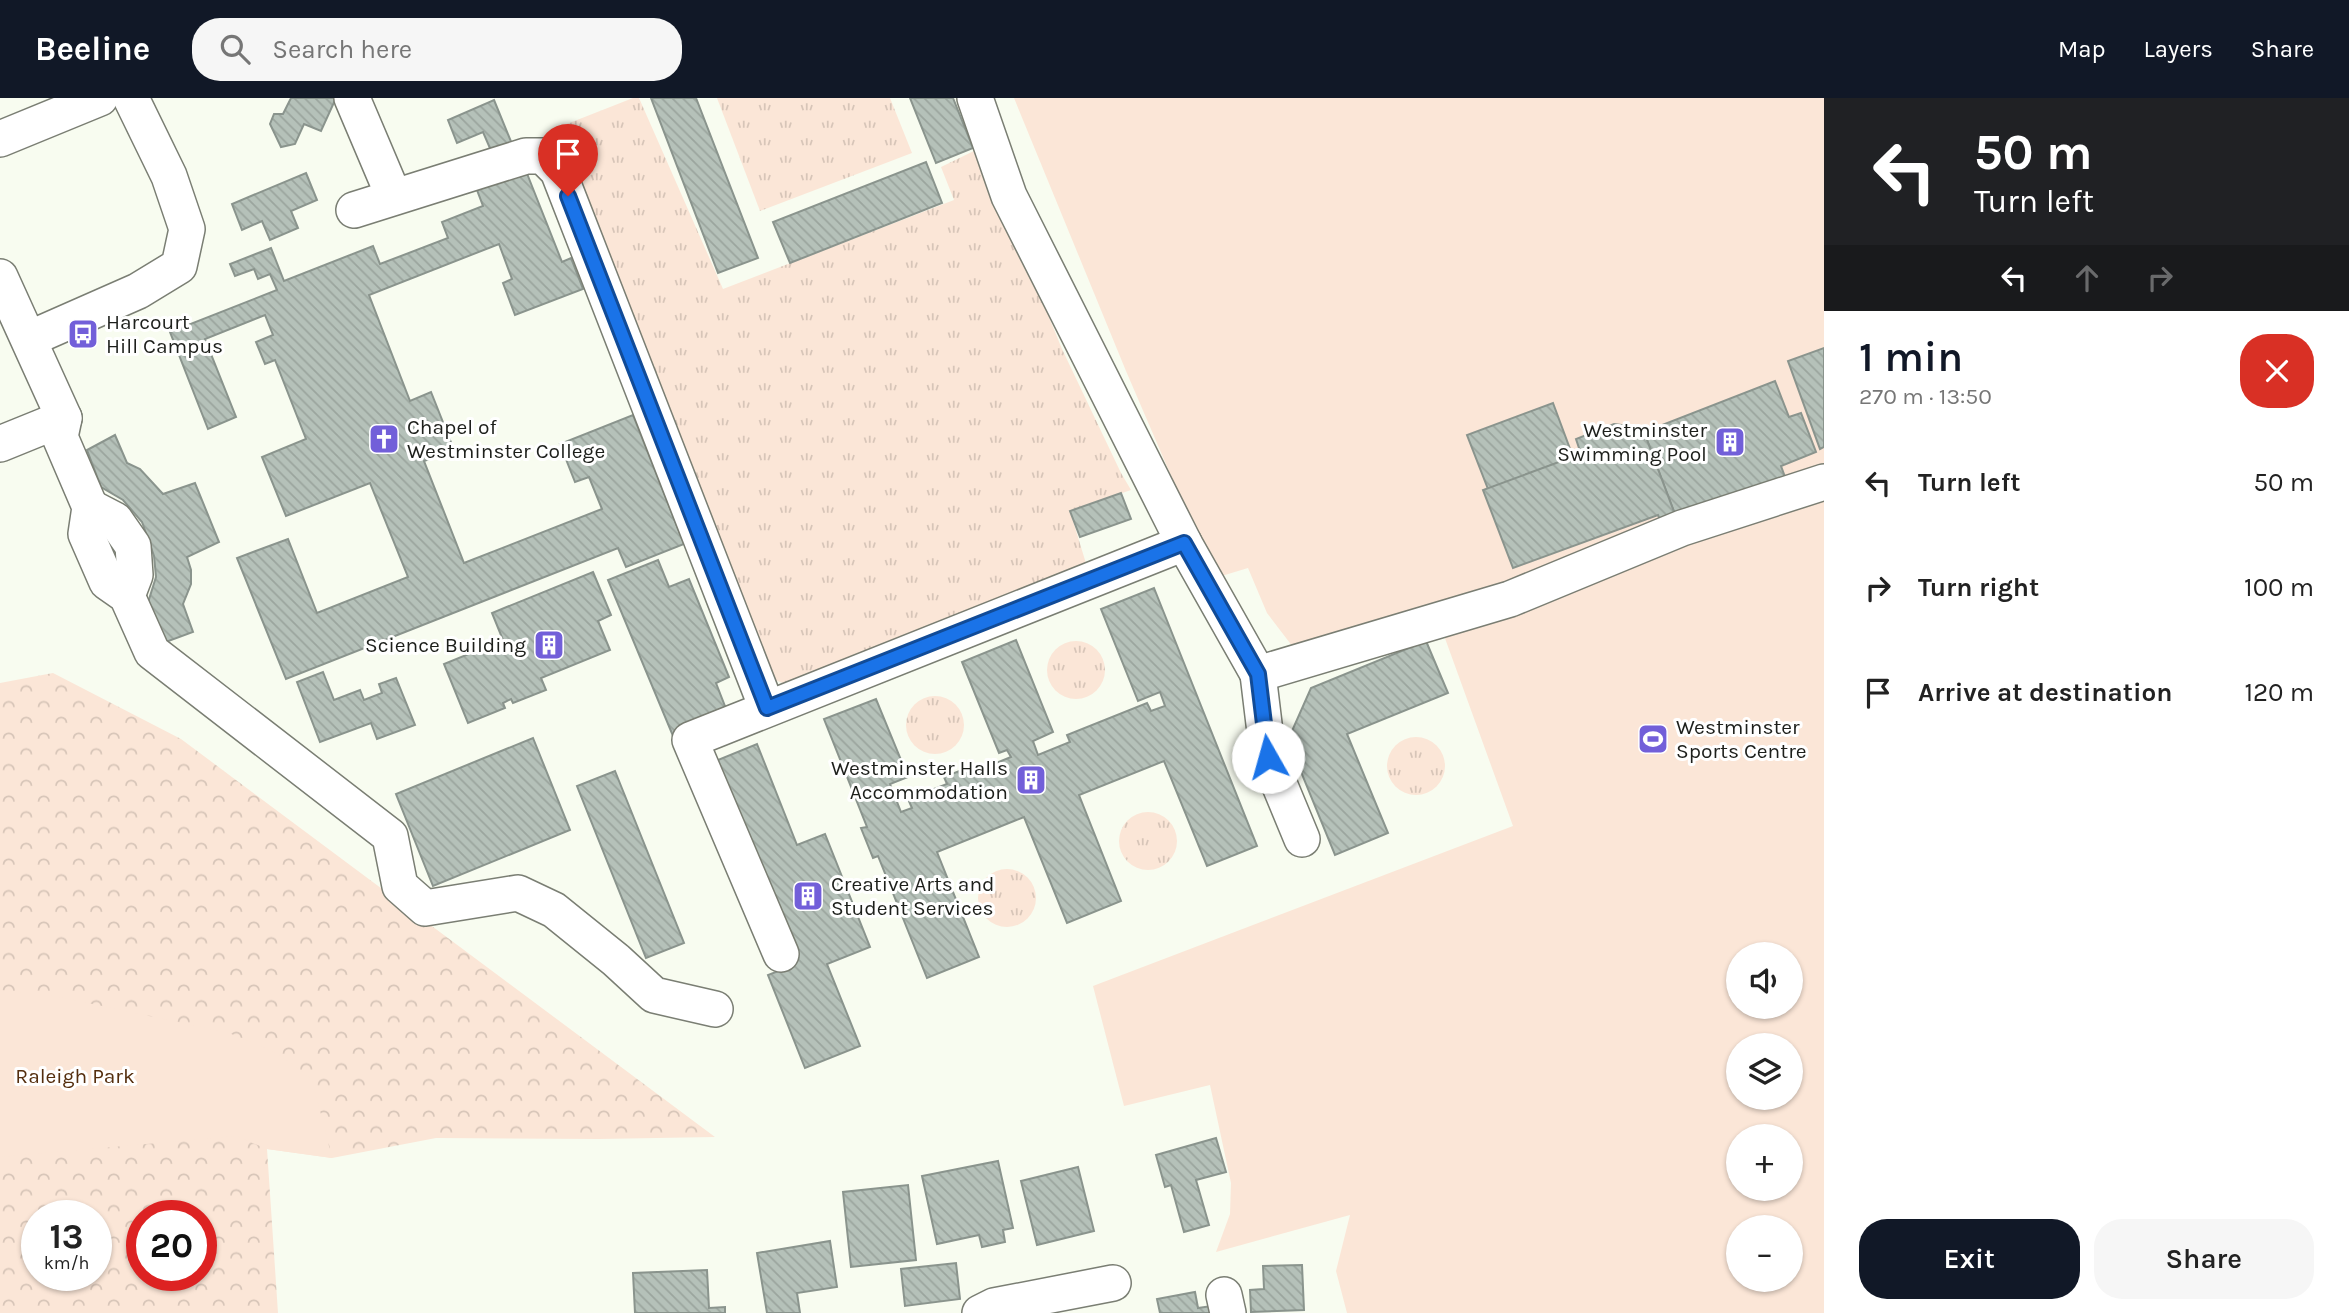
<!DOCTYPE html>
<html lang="en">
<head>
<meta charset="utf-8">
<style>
  body { margin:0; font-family:Karla,sans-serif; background:#f6f6f6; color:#222; height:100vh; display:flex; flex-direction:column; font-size:26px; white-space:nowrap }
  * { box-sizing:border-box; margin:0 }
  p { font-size:23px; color:#767676 }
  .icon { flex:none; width:38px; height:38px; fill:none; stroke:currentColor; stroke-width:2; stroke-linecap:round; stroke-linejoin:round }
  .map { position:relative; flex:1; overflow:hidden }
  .details { display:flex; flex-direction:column; background:#fff; width:525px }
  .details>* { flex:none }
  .hud { background:#202124; color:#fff; overflow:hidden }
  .fabs { position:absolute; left:1726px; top:844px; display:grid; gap:14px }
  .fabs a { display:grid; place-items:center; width:77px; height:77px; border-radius:50%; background:#fff; box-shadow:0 2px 5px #0004; font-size:35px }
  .speed { position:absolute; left:21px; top:1102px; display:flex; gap:14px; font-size:35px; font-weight:700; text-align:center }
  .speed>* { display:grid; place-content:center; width:91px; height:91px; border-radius:50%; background:#fff; box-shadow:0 2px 5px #0004; line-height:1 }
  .speed small { font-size:18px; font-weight:400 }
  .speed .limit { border:10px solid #d22; background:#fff; color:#111 }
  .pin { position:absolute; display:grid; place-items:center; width:60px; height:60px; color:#fff; margin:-72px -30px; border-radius:50% 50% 50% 0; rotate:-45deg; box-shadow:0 0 7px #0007 }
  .pin .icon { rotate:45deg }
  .me { position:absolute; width:77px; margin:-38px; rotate:353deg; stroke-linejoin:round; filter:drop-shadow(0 0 5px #0008) }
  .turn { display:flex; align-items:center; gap:24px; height:147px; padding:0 35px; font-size:32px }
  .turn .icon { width:91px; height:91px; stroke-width:2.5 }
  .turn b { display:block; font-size:49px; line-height:60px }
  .lanes { display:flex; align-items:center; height:66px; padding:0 35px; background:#0003; justify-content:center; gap:35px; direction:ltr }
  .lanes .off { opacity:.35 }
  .round { display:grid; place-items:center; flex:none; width:74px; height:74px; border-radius:28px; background:#f6f6f6 }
  .headline { display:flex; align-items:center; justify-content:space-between; height:119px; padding:0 35px }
  h1 { font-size:42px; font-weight:600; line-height:52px; color:#111827 }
  .primary-button { display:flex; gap:14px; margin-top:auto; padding:14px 35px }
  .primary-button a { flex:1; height:80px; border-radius:28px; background:#111827; color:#fff; font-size:28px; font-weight:600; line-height:80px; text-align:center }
  .primary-button a+a { background:#f6f6f6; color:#222 }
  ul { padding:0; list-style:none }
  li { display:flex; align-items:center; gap:21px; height:105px; padding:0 35px }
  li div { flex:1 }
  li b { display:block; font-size:26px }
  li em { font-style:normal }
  header { display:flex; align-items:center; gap:42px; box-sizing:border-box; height:98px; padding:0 35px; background:#111827; color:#fff }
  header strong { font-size:33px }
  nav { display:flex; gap:38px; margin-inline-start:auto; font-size:24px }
  .search { width:490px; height:63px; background:#f6f6f6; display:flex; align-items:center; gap:18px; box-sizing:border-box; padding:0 24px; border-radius:28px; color:#767676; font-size:26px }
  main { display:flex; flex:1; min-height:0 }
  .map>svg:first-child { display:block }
  .grass { fill:url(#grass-tufts) }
  .forest { fill:url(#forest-crowns); fill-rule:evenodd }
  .green { fill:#fbe6d7; fill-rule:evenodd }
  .building { fill:url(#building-back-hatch); stroke:#8a948d; stroke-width:2 }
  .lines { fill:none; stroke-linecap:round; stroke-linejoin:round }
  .minor-casing { stroke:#7a7e73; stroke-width:38 }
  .minor { stroke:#fff; stroke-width:35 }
  .route-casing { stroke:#114b97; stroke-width:18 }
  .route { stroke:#1a73e8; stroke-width:12 }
  .labels { text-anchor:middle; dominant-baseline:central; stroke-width:6; stroke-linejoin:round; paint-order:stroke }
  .poi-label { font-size:21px; fill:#1d1f1b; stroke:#fff; text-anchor:start }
  .park-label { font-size:21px; fill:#542e0e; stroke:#fff }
</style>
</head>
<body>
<header>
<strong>Beeline</strong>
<div class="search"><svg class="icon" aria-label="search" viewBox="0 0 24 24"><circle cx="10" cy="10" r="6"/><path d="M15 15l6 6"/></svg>Search here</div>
<nav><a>Map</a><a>Layers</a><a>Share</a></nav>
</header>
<main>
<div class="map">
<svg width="1824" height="1215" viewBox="0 0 1824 1215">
  <defs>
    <pattern id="grass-tufts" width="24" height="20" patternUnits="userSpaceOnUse" patternTransform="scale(1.75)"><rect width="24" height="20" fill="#fbe6d7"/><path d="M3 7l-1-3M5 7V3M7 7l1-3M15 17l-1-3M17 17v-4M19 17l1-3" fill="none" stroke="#d7c5b8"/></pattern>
    <pattern id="forest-crowns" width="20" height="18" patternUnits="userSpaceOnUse" patternTransform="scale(1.75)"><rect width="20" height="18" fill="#fbe6d7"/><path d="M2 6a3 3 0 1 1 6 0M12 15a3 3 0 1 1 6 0" fill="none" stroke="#d7c5b8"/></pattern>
    <pattern id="building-back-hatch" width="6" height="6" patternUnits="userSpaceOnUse" patternTransform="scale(1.75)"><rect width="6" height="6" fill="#b5c1b9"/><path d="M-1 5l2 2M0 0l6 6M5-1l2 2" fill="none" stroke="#9ba59e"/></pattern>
  </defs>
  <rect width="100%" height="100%" fill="#f8fcf0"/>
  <g class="grass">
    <polygon points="633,0 639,0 723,191 954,102 941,69 980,50 1062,251 1121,375 1131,392 1070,413 1088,472 785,586 770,580 549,33"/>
    <polygon points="717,0 890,0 912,55 760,113"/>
    <circle cx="1076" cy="572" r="29"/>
    <circle cx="935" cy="627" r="29"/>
    <circle cx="1416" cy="668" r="29"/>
    <circle cx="1148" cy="743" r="29"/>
    <circle cx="1007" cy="800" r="29"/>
  </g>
  <path class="forest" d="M53,575L181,641L715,1039L599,1041L436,1040L332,1060L267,1051L278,1215H0V585ZM37,1118H96V1178H37ZM142,1118H201V1178H142Z"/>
  <g class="green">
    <path d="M1014,0H1824V1215H1347L1336,1173L1350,1117L1216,1154L1230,1116L1231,1085L1210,987L1124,1008L1093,888L1513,728L1442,532L1296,553L1267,515L1248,470L1215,480L1126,273ZM1738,856H1790V908H1738ZM1738,947H1790V999H1738ZM1738,1038H1790V1090H1738ZM1738,1129H1790V1181H1738Z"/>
    <polygon points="0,892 50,897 229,935 277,955 312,981 332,1060 267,1051 236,1038 0,1059"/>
  </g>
  <g class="building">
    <polygon points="291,0 336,0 321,33 304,26 295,46 281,49 270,26 274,16 283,16"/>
    <polygon points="651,0 696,0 758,160 718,175"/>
    <polygon points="910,0 953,0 973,50 936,65"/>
    <polygon points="494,2 512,46 492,55 483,34 457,45 448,22"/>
    <polygon points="926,64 942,105 790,165 773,124"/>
    <polygon points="526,73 562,164 571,160 583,191 515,217 503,185 512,181 499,146 369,197 410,303 431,294 454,352 424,363 464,465 602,411 589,379 575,384 560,346 633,317 684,446 626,469 618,450 286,581 237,460 288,441 317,515 408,479 370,385 286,418 262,359 306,341 275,262 265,266 256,244 273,237 265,217 205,241 236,319 208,331 170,234 277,192 270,176 258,181 254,171 235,178 230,166 271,150 284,183 373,148 380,166 448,140 442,124 483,108 477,92"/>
    <polygon points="306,75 317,102 291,113 298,130 270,142 262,123 242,132 232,106"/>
    <polygon points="1824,250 1824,349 1820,351 1788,263"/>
    <polygon points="1775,283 1789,319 1801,315 1816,354 1781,368 1785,379 1676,419 1644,334"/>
    <polygon points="1553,305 1573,359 1488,391 1467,337"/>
    <polygon points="1614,326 1629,328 1644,334 1676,419 1661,424 1658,417 1513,470 1483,392 1581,356 1576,341"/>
    <polygon points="115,337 127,365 140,371 163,396 195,385 219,444 187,459 191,472 191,486 183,506 193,534 163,545 146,511 156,479 154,458 142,424 123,402 101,389 87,352"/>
    <polygon points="1121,395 1131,421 1080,439 1070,413"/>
    <polygon points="658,462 669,489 689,481 729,579 716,585 728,616 673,638 608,482"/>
    <polygon points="593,474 611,517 598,523 610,552 541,580 546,592 513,605 511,601 503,605 505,610 468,625 444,566 503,542 492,515"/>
    <polygon points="1154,490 1257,748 1207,768 1164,663 1079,697 1121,803 1067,825 1024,719 937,754 979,859 927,880 878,758 873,760 861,730 867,729 824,621 876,601 908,679 890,686 901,714 912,710 908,701 947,686 944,679 972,668 974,674 1011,659 1007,652 999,655 962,564 1016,542 1053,634 1033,643 1038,657 1070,644 1067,637 1147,605 1151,613 1165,608 1160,594 1138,603 1101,511"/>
    <polygon points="1426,543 1448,595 1347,636 1388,735 1335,757 1288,642 1311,590"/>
    <polygon points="323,574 334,602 360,592 364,602 382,595 379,586 396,580 415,627 377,641 371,625 320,644 297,584"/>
    <polygon points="533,640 570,732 433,788 396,696"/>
    <polygon points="757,646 797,747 825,736 870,849 827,866 860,948 805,970 768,877 794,867 713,664"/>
    <polygon points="615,673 684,845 646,860 577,688"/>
    <polygon points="1216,1040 1226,1074 1196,1082 1209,1127 1184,1134 1171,1087 1165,1089 1156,1057"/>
    <polygon points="998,1063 1013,1130 1003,1132 1005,1144 982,1149 979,1137 937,1146 922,1078"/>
    <polygon points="1078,1069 1094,1133 1037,1147 1021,1083"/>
    <polygon points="908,1087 916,1162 851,1169 843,1094"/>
    <polygon points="830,1143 837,1189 797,1195 800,1215 767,1215 757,1155"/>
    <polygon points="956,1165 960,1201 905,1208 901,1171"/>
    <polygon points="1302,1167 1304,1212 1251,1214 1250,1192 1264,1191 1263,1168"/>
    <polygon points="707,1172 709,1210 725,1209 725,1215 635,1215 633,1175"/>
    <polygon points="1195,1194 1198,1210 1211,1208 1213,1215 1160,1215 1157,1201"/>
  </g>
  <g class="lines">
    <g class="minor-casing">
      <g id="minor">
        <polyline points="352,0 394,99"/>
        <polyline points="975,0 1009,98 1184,445 1258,576 1510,501 1682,430 1824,384"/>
        <polyline points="0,41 100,0"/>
        <polyline points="354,112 526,58 543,58 558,73 767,610"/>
        <polyline points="0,179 64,320 60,339 90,409 86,436 107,484 127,498 152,554 390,738 400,788 425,810 518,795 554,812 616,862 654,897 715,911"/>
        <polyline points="29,241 138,193 179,168 187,131 169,78 131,0"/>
        <polyline points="0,346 64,320"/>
        <polyline points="90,409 115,422 133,448 135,477 127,498"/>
        <polyline points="1258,576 1268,659 1302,741"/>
        <polyline points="781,856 690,642 1184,445"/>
        <polyline points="1224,1197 1228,1215"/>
        <polyline points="980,1215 994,1208 1113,1185"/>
      </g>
    </g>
    <use href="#minor" class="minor"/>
  </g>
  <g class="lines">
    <g class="route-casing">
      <polyline id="route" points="568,98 767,610 1184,445 1258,576 1268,659"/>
    </g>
    <use href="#route" class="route"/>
  </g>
  <defs>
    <g id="bus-square" transform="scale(1.575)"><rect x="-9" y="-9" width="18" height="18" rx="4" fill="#725fd9" stroke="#fff"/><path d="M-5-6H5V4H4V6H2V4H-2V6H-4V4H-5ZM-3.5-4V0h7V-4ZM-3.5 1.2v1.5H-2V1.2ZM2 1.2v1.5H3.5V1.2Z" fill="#fff"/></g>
    <g id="church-square" transform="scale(1.575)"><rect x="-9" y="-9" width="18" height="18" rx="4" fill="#725fd9" stroke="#fff"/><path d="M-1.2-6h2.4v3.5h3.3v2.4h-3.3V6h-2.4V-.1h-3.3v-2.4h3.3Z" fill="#fff"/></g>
    <g id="building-square" transform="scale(1.575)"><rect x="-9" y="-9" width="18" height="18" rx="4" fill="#725fd9" stroke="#fff"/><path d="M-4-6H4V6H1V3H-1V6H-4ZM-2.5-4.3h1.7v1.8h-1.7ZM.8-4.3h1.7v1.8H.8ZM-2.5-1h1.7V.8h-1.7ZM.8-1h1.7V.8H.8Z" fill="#fff"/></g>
    <g id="stadium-square" transform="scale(1.575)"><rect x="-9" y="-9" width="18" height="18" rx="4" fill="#725fd9" stroke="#fff"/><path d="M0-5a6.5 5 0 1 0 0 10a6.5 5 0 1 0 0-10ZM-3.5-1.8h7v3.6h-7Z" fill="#fff"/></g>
  </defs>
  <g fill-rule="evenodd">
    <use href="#bus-square" x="83" y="236"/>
    <use href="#church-square" x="384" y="341"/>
    <use href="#building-square" x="1730" y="344"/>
    <use href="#building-square" x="549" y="547"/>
    <use href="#stadium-square" x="1653" y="641"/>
    <use href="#building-square" x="1031" y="682"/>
    <use href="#building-square" x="808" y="798"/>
  </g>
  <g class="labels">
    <g class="poi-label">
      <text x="106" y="224">Harcourt<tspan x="106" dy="24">Hill Campus</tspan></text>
      <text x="407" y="329">Chapel of<tspan x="407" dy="24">Westminster College</tspan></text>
      <text x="1707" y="332" text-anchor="end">Westminster<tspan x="1707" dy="24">Swimming Pool</tspan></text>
      <text x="526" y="547" text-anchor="end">Science Building</text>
      <text x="1676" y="629">Westminster<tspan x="1676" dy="24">Sports Centre</tspan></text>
      <text x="1008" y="670" text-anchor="end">Westminster Halls<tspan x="1008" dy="24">Accommodation</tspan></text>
      <text x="831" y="786">Creative Arts and<tspan x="831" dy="24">Student Services</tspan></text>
    </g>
    <g class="park-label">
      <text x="75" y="978">Raleigh Park</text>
    </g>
  </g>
</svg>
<div class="fabs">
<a><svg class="icon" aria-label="sound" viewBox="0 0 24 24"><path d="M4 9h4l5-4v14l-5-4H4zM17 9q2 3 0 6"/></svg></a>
<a><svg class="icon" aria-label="layers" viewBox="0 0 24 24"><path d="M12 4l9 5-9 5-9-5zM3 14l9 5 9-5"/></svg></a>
<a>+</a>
<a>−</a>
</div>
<div class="speed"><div>13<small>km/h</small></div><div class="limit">20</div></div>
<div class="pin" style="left:568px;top:98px;background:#d93025"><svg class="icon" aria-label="arrive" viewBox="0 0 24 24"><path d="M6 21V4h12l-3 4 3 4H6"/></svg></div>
<svg class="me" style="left:1268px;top:659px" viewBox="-20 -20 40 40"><circle r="19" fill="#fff"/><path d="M0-13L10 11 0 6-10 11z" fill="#1a73e8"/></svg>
</div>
<section class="details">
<div class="hud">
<div class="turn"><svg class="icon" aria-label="left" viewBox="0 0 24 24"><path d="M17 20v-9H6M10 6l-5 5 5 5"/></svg><div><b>50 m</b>Turn left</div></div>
<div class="lanes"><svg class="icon" aria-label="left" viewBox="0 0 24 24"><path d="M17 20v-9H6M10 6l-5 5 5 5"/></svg><svg class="icon off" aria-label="ahead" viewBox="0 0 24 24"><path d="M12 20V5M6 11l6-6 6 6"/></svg><svg class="icon off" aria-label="right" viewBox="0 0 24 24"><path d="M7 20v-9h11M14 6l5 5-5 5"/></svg></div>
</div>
<div class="headline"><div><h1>1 min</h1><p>270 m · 13:50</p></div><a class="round" style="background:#d93025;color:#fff"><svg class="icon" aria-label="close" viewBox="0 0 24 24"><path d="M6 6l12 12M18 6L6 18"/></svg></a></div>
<ul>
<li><svg class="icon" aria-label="left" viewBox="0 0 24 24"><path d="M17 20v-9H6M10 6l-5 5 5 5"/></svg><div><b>Turn left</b></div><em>50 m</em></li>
<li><svg class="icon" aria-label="right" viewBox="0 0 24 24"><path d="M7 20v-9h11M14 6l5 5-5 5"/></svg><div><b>Turn right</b></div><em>100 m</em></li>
<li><svg class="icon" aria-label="arrive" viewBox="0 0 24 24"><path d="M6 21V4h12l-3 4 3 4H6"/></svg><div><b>Arrive at destination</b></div><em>120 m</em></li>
</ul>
<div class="primary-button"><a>Exit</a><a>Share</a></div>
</section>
</main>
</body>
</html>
